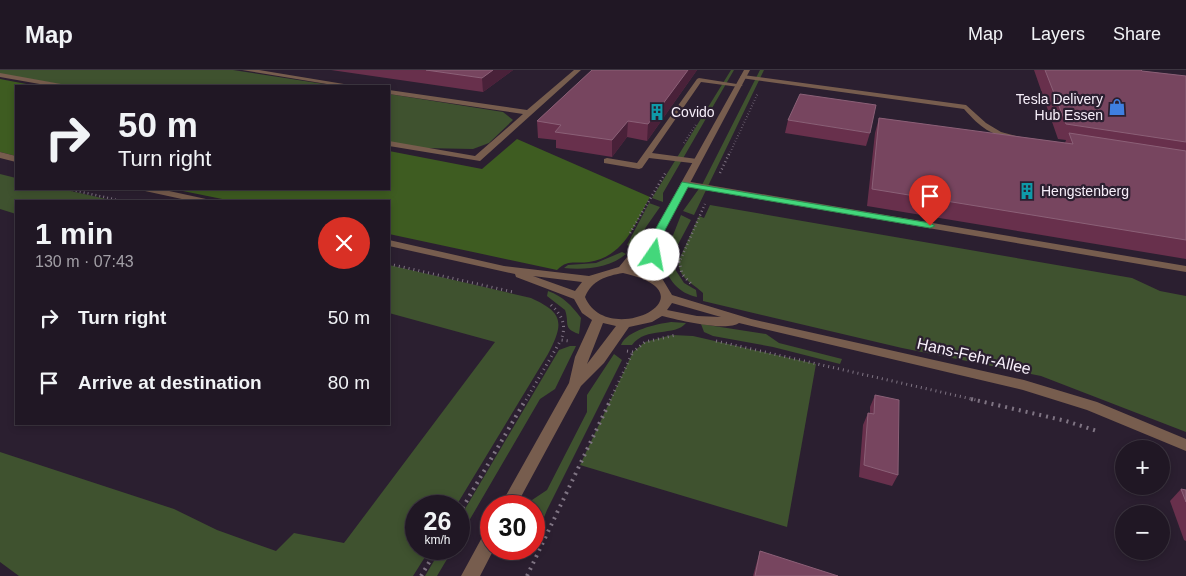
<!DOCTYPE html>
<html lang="en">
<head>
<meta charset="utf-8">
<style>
  body { margin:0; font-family:Helvetica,sans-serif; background:#28202c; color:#f1f3f6; height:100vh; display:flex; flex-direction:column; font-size:19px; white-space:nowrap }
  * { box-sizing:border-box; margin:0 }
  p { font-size:16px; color:#a29fa6 }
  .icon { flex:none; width:28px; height:28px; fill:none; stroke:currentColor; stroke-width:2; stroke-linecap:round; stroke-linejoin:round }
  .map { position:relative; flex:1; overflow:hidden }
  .panel { position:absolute; left:15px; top:130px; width:375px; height:225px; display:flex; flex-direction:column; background:#201724; border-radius:0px; box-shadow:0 2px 8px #0003,0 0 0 1px #3d3641 }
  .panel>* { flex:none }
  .banner { position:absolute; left:15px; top:15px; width:375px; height:105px; border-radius:0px; box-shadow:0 2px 8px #0003,0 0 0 1px #3d3641; background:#201724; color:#f1f3f6; overflow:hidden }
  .buttons { position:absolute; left:1115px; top:370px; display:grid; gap:10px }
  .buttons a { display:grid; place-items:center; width:55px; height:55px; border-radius:50%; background:#201724; box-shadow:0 2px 8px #0003,0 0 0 1px #3d3641; font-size:25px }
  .speed { position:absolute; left:405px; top:425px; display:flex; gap:10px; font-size:25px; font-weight:700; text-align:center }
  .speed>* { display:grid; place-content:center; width:65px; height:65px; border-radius:50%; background:#201724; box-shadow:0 2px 8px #0003,0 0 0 1px #3d3641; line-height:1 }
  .speed small { font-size:12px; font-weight:400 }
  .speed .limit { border:8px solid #d22; background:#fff; color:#111 }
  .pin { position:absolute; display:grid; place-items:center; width:42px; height:42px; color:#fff; margin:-51px -21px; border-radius:50% 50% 50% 0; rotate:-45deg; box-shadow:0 0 5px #0007 }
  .pin .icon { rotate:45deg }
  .me { position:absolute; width:55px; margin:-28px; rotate:12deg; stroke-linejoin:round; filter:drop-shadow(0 0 4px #0008) }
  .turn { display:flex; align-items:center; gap:18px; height:105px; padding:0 20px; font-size:22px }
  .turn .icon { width:65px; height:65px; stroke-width:2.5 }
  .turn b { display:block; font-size:35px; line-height:42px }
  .round { display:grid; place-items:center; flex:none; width:52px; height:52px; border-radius:26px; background:#28202c }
  .overview { display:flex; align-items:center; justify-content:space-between; height:85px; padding:0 20px }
  h1 { font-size:30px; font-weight:700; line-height:38px }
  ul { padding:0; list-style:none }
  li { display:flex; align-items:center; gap:15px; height:65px; padding:0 20px }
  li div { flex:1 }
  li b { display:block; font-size:19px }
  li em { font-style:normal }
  header { display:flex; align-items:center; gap:30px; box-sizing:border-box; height:70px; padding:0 25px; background:#201724; border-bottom:1px solid #3d3641 }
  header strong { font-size:24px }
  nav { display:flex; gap:28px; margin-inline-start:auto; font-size:18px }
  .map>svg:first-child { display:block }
  .green { fill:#3f522f }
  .forest { fill:#3e5c21 }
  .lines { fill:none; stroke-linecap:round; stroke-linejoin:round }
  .path-far3 { stroke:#7f7483; stroke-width:2; stroke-dasharray:0.5 2.5; stroke-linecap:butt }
  .path-far2 { stroke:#7f7483; stroke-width:2.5; stroke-dasharray:1 3; stroke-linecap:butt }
  .path-far1 { stroke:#7f7483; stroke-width:3; stroke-dasharray:1 4; stroke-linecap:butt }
  .path { stroke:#7f7483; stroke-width:4; stroke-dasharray:2 5; stroke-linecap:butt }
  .lane { fill:#775d4e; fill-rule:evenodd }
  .street { fill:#775d4e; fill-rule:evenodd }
  .wall { fill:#68304c }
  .shaded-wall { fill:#492139 }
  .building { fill:#77455f; stroke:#8b6077 }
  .route { fill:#43d77b; stroke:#2c8c50 }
  .labels { text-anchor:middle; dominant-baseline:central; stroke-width:4.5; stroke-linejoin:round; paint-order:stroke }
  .far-poi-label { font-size:14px; fill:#f7effa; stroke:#2b1f30; text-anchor:start }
  .street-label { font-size:16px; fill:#f7effa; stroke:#2b1f30 }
</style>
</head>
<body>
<header>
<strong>Map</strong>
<nav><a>Map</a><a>Layers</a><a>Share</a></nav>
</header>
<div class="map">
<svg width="1186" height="506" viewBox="0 0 1186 506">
  <rect width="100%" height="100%" fill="#2b1f30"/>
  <g class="green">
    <polygon points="0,0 233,0 337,16 70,16 0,4"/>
    <polygon points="731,0 734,0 663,123 663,132 652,128"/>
    <polygon points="760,0 764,0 694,145 683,141 703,113"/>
    <polygon points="389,24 503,42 513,50 489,73 473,79 422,78 389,73"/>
    <polygon points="0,104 16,108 16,119 62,119 115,131 16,131 16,144 0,139"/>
    <polygon points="649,133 660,137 632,177 627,175"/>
    <path d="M710,135L1132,208L1160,221L1186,226V362L1041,306L902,278L703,231V223C693,213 677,208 679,190L699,146L704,148Z"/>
    <polygon points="681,145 691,150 674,182 666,183"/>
    <path d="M622,182L626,184C610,198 585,200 564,198L568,195L596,193Z"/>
    <path d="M664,191L673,196L684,213L696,220L697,227C680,224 666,209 664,191Z"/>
    <path d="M389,195L531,228C564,243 564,253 548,284L456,436H416V479H430L413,506H19L0,492V382L174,439L217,460L276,481L294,463L344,473L495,272L389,243Z"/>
    <path d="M548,221C564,227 571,235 581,248L579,264C562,258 570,254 565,240L547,226Z"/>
    <path d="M671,252L686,253C675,267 646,256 632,275H621C627,260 657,254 671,252Z"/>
    <polygon points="701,254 766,264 779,273 842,289 840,294 773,277 713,266 704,262"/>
    <polygon points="672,265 693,266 816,294 787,457 580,395 633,282 645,272"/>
    <polygon points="570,276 576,276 555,319 540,329 459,468 459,449 559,280"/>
    <polygon points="614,284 622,290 547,440 534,472 534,436 530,436 532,430 547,420 587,342 587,325"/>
    <polygon points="441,479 453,479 437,506 425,506"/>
  </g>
  <g class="forest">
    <polygon points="0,9 37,16 16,16 16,86 0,82"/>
    <path d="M517,69L650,127C634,155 625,186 589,192C574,194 568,189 557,200L389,164V131H232L173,119H389V81L482,99Z"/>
  </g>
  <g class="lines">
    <g class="path-far3">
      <polyline points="684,73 697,53"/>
      <polyline points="729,85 758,23"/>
    </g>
    <g class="path-far2">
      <polyline points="720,103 729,84"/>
      <polyline points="68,119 122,131"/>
      <polyline points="630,163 666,102"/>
      <polyline points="679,193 705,134"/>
    </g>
    <g class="path-far1">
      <polyline points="679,191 682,204 693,216"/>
      <polyline points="389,194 513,222"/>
      <path d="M551,235C562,245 567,255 561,270L569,271"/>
      <polyline points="716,271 976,330"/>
      <polyline points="627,281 633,282 645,272 676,265"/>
      <polyline points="526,330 561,270"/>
      <polyline points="610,330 633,282"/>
    </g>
    <g class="path">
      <polyline points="971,329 1066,351 1097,361"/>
      <polyline points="459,444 526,329"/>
      <polyline points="421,506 437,479"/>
      <polyline points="527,506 611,329"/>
    </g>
    <g class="lane">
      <polygon points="242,0 259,0 356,16 339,16"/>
      <polygon points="574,0 581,0 480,91 389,76 389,71 475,86 523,44 389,24 389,20 527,40"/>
      <polygon points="0,3 61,14 65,16 51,16 0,7"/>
      <path d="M743,5L966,35L986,53L1001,62L1020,67L1016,69C990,65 981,58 964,39L741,8L740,7Z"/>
      <polygon points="699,8 743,15 739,17 701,12 652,83 697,89 700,90 700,94 649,88 642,98 639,99 604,93 604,89 607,88 637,93 697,9"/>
      <polygon points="685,111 1186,196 1186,202 682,116 680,114"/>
    </g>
    <g class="street">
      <path d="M744,0H750L665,160L654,205L663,210L672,225L751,249L1024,310L1097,332L1186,369V381L1087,340L1023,320L739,253C727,262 678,250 662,246L652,252L629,257L604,293L581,316L516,436H500L569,313L575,287L592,250L582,243L574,229L516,207L515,204L389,176V170L504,196L589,206L619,197L633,180L656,158ZM651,175L643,201L630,198ZM623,203C718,224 607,280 585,227C592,210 606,206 623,203ZM533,206L582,212L575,221ZM672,233L721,247L697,246L667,240ZM603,253L616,256L587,294Z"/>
      <polygon points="0,82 16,86 16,92 0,88"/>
      <polygon points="143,119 160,119 206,129 208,131 191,131 145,121"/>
      <polygon points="491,459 491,479 494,479 480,506 461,506 485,462"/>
    </g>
  </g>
  <g class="wall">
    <polygon points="331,0 513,0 483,22"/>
    <polygon points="592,0 697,0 647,71 627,67 612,87 556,78 556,70 538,68 537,51"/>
    <polygon points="1034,0 1141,0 1142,1 1186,6 1186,189 867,136 875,63 879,48 1065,73 1066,70 1058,69"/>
    <polygon points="788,50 870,63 866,76 785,63"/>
    <polygon points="875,325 898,405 892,416 859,407 863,355 868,343 870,343 870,337"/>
    <polygon points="1181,419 1186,420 1186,471 1184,470 1170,431"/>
    <polygon points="760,481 838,506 753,506"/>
  </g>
  <g class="shaded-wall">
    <polygon points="493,0 513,0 483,22 482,8"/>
    <polygon points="688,0 697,0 647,71 648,54"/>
    <polygon points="628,51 627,67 612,87 612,70"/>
  </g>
  <g class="building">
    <polygon points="426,0 493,0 482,8"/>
    <polygon points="592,0 688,0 648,54 628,51 612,70 555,62 561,55 537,51"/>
    <polygon points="1045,0 1141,0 1142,1 1186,6 1186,72 1066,54"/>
    <polygon points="800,24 876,35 870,63 788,50"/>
    <polygon points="879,48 1073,74 1069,63 1186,81 1186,170 872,119"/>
    <polygon points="875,325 899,330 898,405 864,395 868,343 874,344"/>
    <polygon points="1181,419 1186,420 1186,432"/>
    <polygon points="760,481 838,506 755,506"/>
  </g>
  <polygon class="route" points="682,112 930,153 935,156 930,158 688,117 665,160 659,185 651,187 650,185 655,160"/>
  <defs>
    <g id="shop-bare" transform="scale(1.35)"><path d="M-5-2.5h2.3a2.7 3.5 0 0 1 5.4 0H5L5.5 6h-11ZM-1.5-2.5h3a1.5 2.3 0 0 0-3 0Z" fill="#3f7fe0" stroke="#2b1f30" stroke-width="2.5" paint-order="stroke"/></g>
    <g id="building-bare" transform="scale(1.35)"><path d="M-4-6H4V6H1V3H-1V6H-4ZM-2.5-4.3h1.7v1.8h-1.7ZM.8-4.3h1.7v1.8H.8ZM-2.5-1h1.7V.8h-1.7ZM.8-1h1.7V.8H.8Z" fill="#0f9aa8" stroke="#2b1f30" stroke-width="2.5" paint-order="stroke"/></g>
  </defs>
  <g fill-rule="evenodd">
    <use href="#shop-bare" x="1117" y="37"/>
    <use href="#building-bare" x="657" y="42"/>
    <use href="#building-bare" x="1027" y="121"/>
  </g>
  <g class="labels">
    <g class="far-poi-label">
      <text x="1103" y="29" text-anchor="end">Tesla Delivery<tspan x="1103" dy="16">Hub Essen</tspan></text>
      <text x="671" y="42">Covido</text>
      <text x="1041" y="121">Hengstenberg</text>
    </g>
    <g class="street-label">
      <text transform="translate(974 286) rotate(13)">Hans-Fehr-Allee</text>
    </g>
  </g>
</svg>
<div class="buttons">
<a>+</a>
<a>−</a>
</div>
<div class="speed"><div>26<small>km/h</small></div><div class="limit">30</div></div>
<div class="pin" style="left:930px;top:156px;background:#d93025"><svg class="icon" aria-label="arrive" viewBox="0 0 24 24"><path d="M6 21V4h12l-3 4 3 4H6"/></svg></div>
<svg class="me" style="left:654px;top:185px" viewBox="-20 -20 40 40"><circle r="19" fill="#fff"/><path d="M0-13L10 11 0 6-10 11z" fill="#43d77b"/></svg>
<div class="banner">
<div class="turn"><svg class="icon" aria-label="right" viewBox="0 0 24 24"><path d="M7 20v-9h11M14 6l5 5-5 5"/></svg><div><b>50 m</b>Turn right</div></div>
</div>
<section class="panel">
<div class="overview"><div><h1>1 min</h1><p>130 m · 07:43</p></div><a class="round" style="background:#d93025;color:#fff"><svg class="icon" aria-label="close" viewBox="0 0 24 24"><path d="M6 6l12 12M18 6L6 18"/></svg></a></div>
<ul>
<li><svg class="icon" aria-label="right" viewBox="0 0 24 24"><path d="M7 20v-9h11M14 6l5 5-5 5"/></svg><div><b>Turn right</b></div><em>50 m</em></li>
<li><svg class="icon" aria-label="arrive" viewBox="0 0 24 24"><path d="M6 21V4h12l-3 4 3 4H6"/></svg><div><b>Arrive at destination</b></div><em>80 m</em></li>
</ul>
</section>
</div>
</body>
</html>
